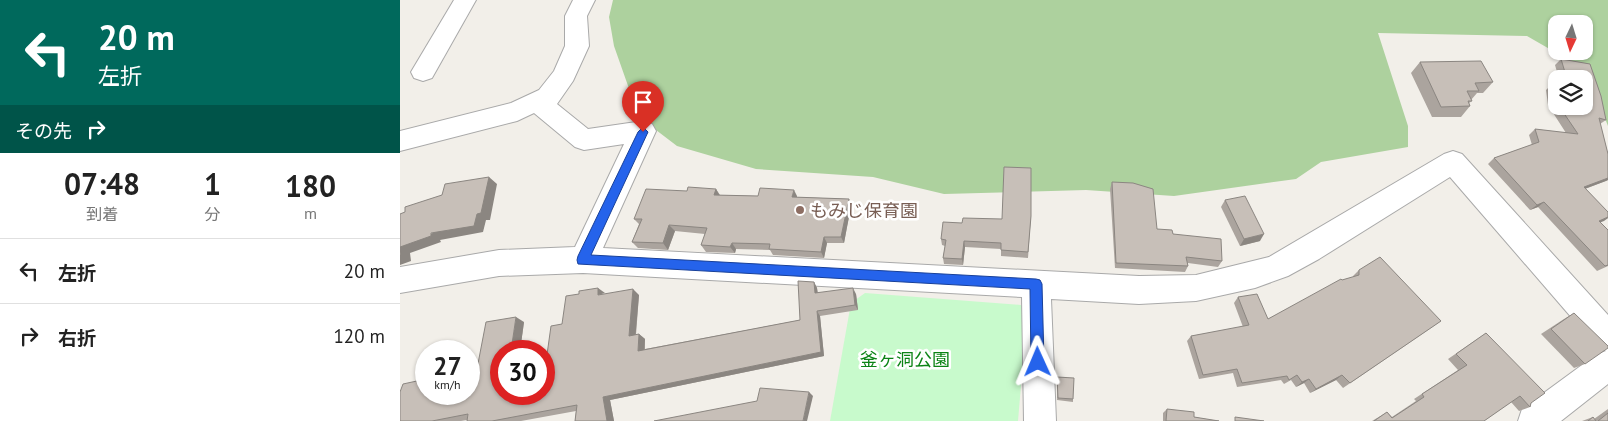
<!DOCTYPE html>
<html lang="ja">
<head>
<meta charset="utf-8">
<style>
  body { margin:0; font-family:"PT Sans","Noto Sans JP",sans-serif; background:#f6f6f6; color:#222; height:100vh; display:flex; flex-direction:column; font-size:19px; white-space:nowrap }
  * { box-sizing:border-box; margin:0 }
  p { font-size:16px; color:#767676 }
  .icon { flex:none; width:28px; height:28px; fill:none; stroke:currentColor; stroke-width:2; stroke-linecap:round; stroke-linejoin:round }
  .map { position:relative; flex:1; overflow:hidden }
  .side { display:flex; flex-direction:column; background:#fff; width:400px }
  .side>* { flex:none }
  .hud { background:#00695c; color:#fff; overflow:hidden }
  .needle { width:32px; rotate:184deg }
  .fabs { position:absolute; left:1148px; top:15px; display:grid; gap:10px }
  .fabs a { display:grid; place-items:center; width:45px; height:45px; border-radius:10px; background:#fff; box-shadow:0 1px 4px #0004; font-size:25px }
  .speed { position:absolute; left:15px; top:340px; display:flex; gap:10px; font-size:25px; font-weight:700; text-align:center }
  .speed>* { display:grid; place-content:center; width:65px; height:65px; border-radius:50%; background:#fff; box-shadow:0 1px 4px #0004; line-height:1 }
  .speed small { font-size:12px; font-weight:400 }
  .speed .limit { border:8px solid #d22; background:#fff; color:#111 }
  .pin { position:absolute; display:grid; place-items:center; width:42px; height:42px; color:#fff; margin:-51px -21px; border-radius:50% 50% 50% 0; rotate:-45deg; box-shadow:0 0 5px #0007 }
  .pin .icon { rotate:45deg }
  .me { position:absolute; width:55px; margin:-28px; rotate:359deg; stroke-linejoin:round; filter:drop-shadow(0 0 4px #0008) }
  .turn { display:flex; align-items:center; gap:18px; height:105px; padding:0 15px; font-size:22px }
  .turn .icon { width:65px; height:65px; stroke-width:2.5 }
  .turn b { display:block; font-size:35px; line-height:42px }
  .then { display:flex; align-items:center; height:48px; padding:0 15px; background:#0003; gap:10px; font-size:19px }
  .eta { display:flex; justify-content:space-evenly; align-items:center; height:85px; text-align:center }
  .eta b { font-size:30px; font-weight:600; line-height:35px }
  ul { padding:0; list-style:none }
  li { display:flex; align-items:center; gap:15px; height:65px; padding:0 15px; border-top:1px solid #e0e0e0 }
  li div { flex:1 }
  li b { display:block; font-size:19px }
  li em { font-style:normal }
  main { display:flex; flex:1; min-height:0 }
  .map>svg:first-child { display:block }
  .forest { fill:#add19e; fill-rule:evenodd }
  .park { fill:#c8facc }
  .lines { fill:none; stroke-linecap:round; stroke-linejoin:round }
  .minor-casing { stroke:#a9a9a9; stroke-width:2 }
  .minor { fill:#fff; fill-rule:evenodd }
  .wall { fill:#aba49e }
  .shaded-wall { fill:#8b8681 }
  .building { fill:#c7bfb8; stroke:#8b8681 }
  .route { fill:#2563eb; stroke:#184099 }
  .education-dot { fill:#8d6e63; stroke:#fff; stroke-width:2 }
  .labels { text-anchor:middle; dominant-baseline:central; stroke-width:5; stroke-linejoin:round; paint-order:stroke }
  .education-label { font-size:18px; fill:#785e54; stroke:#fff; text-anchor:start }
  .park-label { font-size:18px; fill:#0c8416; stroke:#fff }
</style>
</head>
<body>
<main>
<section class="side">
<div class="hud">
<div class="turn"><svg class="icon" aria-label="left" viewBox="0 0 24 24"><path d="M17 20v-9H6M10 6l-5 5 5 5"/></svg><div><b>20 m</b>左折</div></div>
<div class="then">その先<svg class="icon" aria-label="right" viewBox="0 0 24 24"><path d="M7 20v-9h11M14 6l5 5-5 5"/></svg></div>
</div>
<div class="eta">
<div><b>07:48</b><p>到着</p></div>
<div><b>1</b><p>分</p></div>
<div><b>180</b><p>m</p></div>
</div>
<ul>
<li><svg class="icon" aria-label="left" viewBox="0 0 24 24"><path d="M17 20v-9H6M10 6l-5 5 5 5"/></svg><div><b>左折</b></div><em>20 m</em></li>
<li><svg class="icon" aria-label="right" viewBox="0 0 24 24"><path d="M7 20v-9h11M14 6l5 5-5 5"/></svg><div><b>右折</b></div><em>120 m</em></li>
</ul>
</section>
<div class="map">
<svg width="1208" height="421" viewBox="0 0 1208 421">
  <rect width="100%" height="100%" fill="#f2efe9"/>
  <path class="forest" d="M213,0H1208V126L1186,70L1127,36L978,33L1008,126V147L921,162L896,179L774,196L686,190L544,194L473,177L356,169L277,146L239,117L214,46L209,17ZM1156,24H1184V51H1156Z"/>
  <polygon class="park" points="465,293 621,305 627,315 618,421 430,421 451,303"/>
  <g class="lines">
    <g class="minor-casing">
      <g id="minor">
        <polygon points="54,0 76,0 32,78 23,81 14,78 11,72"/>
        <polygon points="173,0 195,0 187,16 189,46 173,81 157,104 188,129 243,121 252,124 256,131 203,248 739,276 796,275 869,257 1044,154 1053,151 1062,154 1208,315 1208,384 1161,421 1118,421 1122,409 1197,354 1206,351 1197,347 1050,177 919,259 888,276 855,288 796,301 739,304 651,299 656,421 624,421 622,297 183,273 99,276 0,293 0,267 99,250 175,247 224,144 184,150 175,147 134,113 117,121 0,151 0,131 111,103 139,90 154,71 165,46 165,16"/>
      </g>
    </g>
    <use href="#minor" class="minor"/>
  </g>
  <g class="wall">
    <polygon points="1161,59 1190,64 1201,96 1206,120 1200,124 1208,154 1208,180 1185,189 1208,212 1208,218 1200,222 1208,230 1208,266 1197,271 1138,207 1130,210 1088,164 1094,158 1132,145 1129,135 1135,129 1166,133 1148,105 1146,90 1152,84 1156,84 1156,106 1184,106 1184,79 1159,79 1155,65"/>
    <polygon points="1020,62 1093,82 1083,93 1077,93 1071,100 1072,101 1069,103 1070,106 1061,117 1032,117 1011,73"/>
    <polygon points="712,182 757,229 773,234 822,261 818,267 788,263 788,266 785,272 715,268 710,189"/>
    <polygon points="316,189 320,195 358,196 397,196 397,197 449,199 451,206 444,243 427,243 424,258 373,255 370,250 336,249 335,253 306,252 301,245 305,234 275,231 268,250 238,248 232,242 239,224 234,219 287,191"/>
    <polygon points="825,200 860,241 840,246 821,207"/>
    <polygon points="631,216 628,258 601,256 601,249 565,247 563,265 544,264 543,258 545,246 542,245 541,239 562,223"/>
    <polygon points="959,270 1041,321 943,388 936,380 910,393 904,383 896,387 891,380 884,384 881,380 837,387 833,373 799,379 787,341 791,336 843,327 834,303 838,297 868,319 942,280 953,277 953,276"/>
    <polygon points="414,282 417,288 418,293 456,294 458,310 420,316 424,356 210,400 214,421 175,421 176,411 121,421 67,421 67,420 61,421 0,421 26,394 76,374 124,322 120,351 101,351 101,394 144,394 162,324 179,294 239,295 236,335 239,334 245,339 245,349 400,320"/>
    <polygon points="1174,313 1185,364 1174,368 1141,334 1164,319"/>
    <polygon points="1086,333 1131,403 1130,407 1119,411 1111,402 1084,421 972,421 987,412 992,417 1016,401 1014,399 1058,370 1048,359"/>
    <polygon points="657,377 673,399 673,402 657,400"/>
    <polygon points="767,409 794,417 819,421 763,421 763,413"/>
    <polygon points="1208,409 1208,421 1182,421 1193,417 1194,419"/>
  </g>
  <g class="shaded-wall">
    <polygon points="89,177 97,184 90,220 86,220 83,232 40,240 41,242 10,253 11,261 0,265 0,247 77,214"/>
    <polygon points="1208,178 1208,180 1206,181 1176,192 1184,187"/>
    <polygon points="316,189 320,196 314,195"/>
    <polygon points="394,190 397,196 395,204 392,197"/>
    <polygon points="449,199 451,206 444,243 441,237"/>
    <polygon points="1144,202 1138,207 1130,210 1137,205"/>
    <polygon points="1208,217 1208,218 1204,221 1191,226 1199,221"/>
    <polygon points="269,225 275,231 268,250 263,243"/>
    <polygon points="864,234 860,241 840,246 844,239"/>
    <polygon points="424,237 427,243 424,258 421,252"/>
    <polygon points="564,241 565,247 563,265 562,259"/>
    <polygon points="332,243 336,249 335,253 330,247"/>
    <polygon points="414,282 417,288 418,299 415,293"/>
    <polygon points="198,288 205,293 198,295"/>
    <polygon points="453,288 456,294 458,310 455,305"/>
    <polygon points="233,289 239,295 235,341 229,336"/>
    <polygon points="417,311 420,316 424,356 210,400 214,421 207,421 203,397 421,352"/>
    <polygon points="116,317 124,322 120,351 111,351"/>
    <polygon points="239,334 245,339 244,355 238,351"/>
    <polygon points="942,375 936,380 910,393 916,389"/>
    <polygon points="909,379 904,383 896,387 902,382"/>
    <polygon points="409,392 413,396 407,421 403,421"/>
  </g>
  <g class="building">
    <polygon points="1161,59 1190,64 1201,96 1206,120 1199,118 1208,154 1208,178 1184,187 1208,212 1208,217 1199,221 1208,230 1208,265 1205,266 1144,202 1137,205 1094,158 1139,142 1135,129 1178,134 1159,106 1184,106 1184,79 1167,79"/>
    <polygon points="1081,61 1093,82 1075,83 1079,91 1067,91 1072,101 1068,101 1070,106 1041,107 1020,62"/>
    <polygon points="1152,84 1156,84 1156,102 1154,99"/>
    <polygon points="604,167 631,168 631,216 628,252 601,250 601,243 564,241 562,259 543,258 546,240 541,239 543,222 562,223 563,218 602,219"/>
    <polygon points="89,177 81,213 77,214 74,226 31,233 31,236 0,247 1,255 0,255 0,214 5,212 5,207 42,195 45,184"/>
    <polygon points="712,182 733,183 753,189 757,229 772,230 773,234 821,239 822,261 786,257 788,266 716,263"/>
    <polygon points="288,187 316,189 314,195 358,196 360,188 394,190 392,197 449,199 441,237 424,237 421,252 369,249 370,244 332,243 330,247 301,245 307,228 269,225 263,243 232,242 242,219 234,219 246,189 287,191"/>
    <polygon points="845,196 864,234 844,239 825,200"/>
    <polygon points="980,257 1041,321 950,383 942,375 916,389 909,379 902,382 897,375 889,380 887,376 842,383 837,369 803,375 791,336 849,325 838,297 857,294 868,319 941,279 942,280 959,275 959,270"/>
    <polygon points="398,281 414,282 415,293 453,288 455,305 417,311 421,352 203,397 207,421 175,421 177,405 92,421 67,421 68,414 32,421 0,421 0,392 3,384 26,379 26,394 69,394 69,375 76,374 86,322 116,317 111,351 101,351 101,394 144,394 144,376 151,326 162,324 166,296 179,294 179,291 198,288 198,295 233,289 229,336 239,334 238,351 400,320"/>
    <polygon points="1174,313 1208,346 1208,348 1185,364 1151,329"/>
    <polygon points="1086,333 1145,393 1131,403 1130,407 1120,396 1084,421 974,421 987,412 992,418 1024,397 1022,394 1067,365 1056,354"/>
    <polygon points="657,377 674,378 673,399 658,398"/>
    <polygon points="360,388 409,392 403,421 254,421 357,401"/>
    <polygon points="767,409 794,412 794,417 819,421 766,421"/>
    <polygon points="1208,413 1208,421 1198,421"/>
    <polygon points="835,417 864,421 835,421"/>
    <polygon points="1193,417 1196,421 1188,421"/>
  </g>
  <polygon class="route" points="243,127 248,132 191,255 636,279 640,280 642,284 644,362 642,367 638,369 633,367 631,362 630,289 178,264 177,260 178,256 238,132"/>
  <circle class="education-dot" cx="400" cy="210" r="5"/>
  <g class="labels">
    <g class="education-label">
      <text x="410" y="210">もみじ保育園</text>
    </g>
    <g class="park-label">
      <text x="505" y="359">釜ヶ洞公園</text>
    </g>
  </g>
</svg>
<div class="fabs">
<a><svg class="needle" viewBox="-14 -14 28 28"><path d="M0-13l5 13h-10z" fill="#e53935"/><path d="M0 13l5-13h-10z" fill="#767676"/></svg></a>
<a><svg class="icon" aria-label="layers" viewBox="0 0 24 24"><path d="M12 4l9 5-9 5-9-5zM3 14l9 5 9-5"/></svg></a>
</div>
<div class="speed"><div>27<small>km/h</small></div><div class="limit">30</div></div>
<div class="pin" style="left:243px;top:132px;background:#d93025"><svg class="icon" aria-label="arrive" viewBox="0 0 24 24"><path d="M6 21V4h12l-3 4 3 4H6"/></svg></div>
<svg class="me" style="left:638px;top:362px" viewBox="-20 -20 40 40"><path d="M0-17L14 15 0 8-14 15z" fill="#2563eb" stroke="#fff" stroke-width="4"/></svg>
</div>
</main>
</body>
</html>
